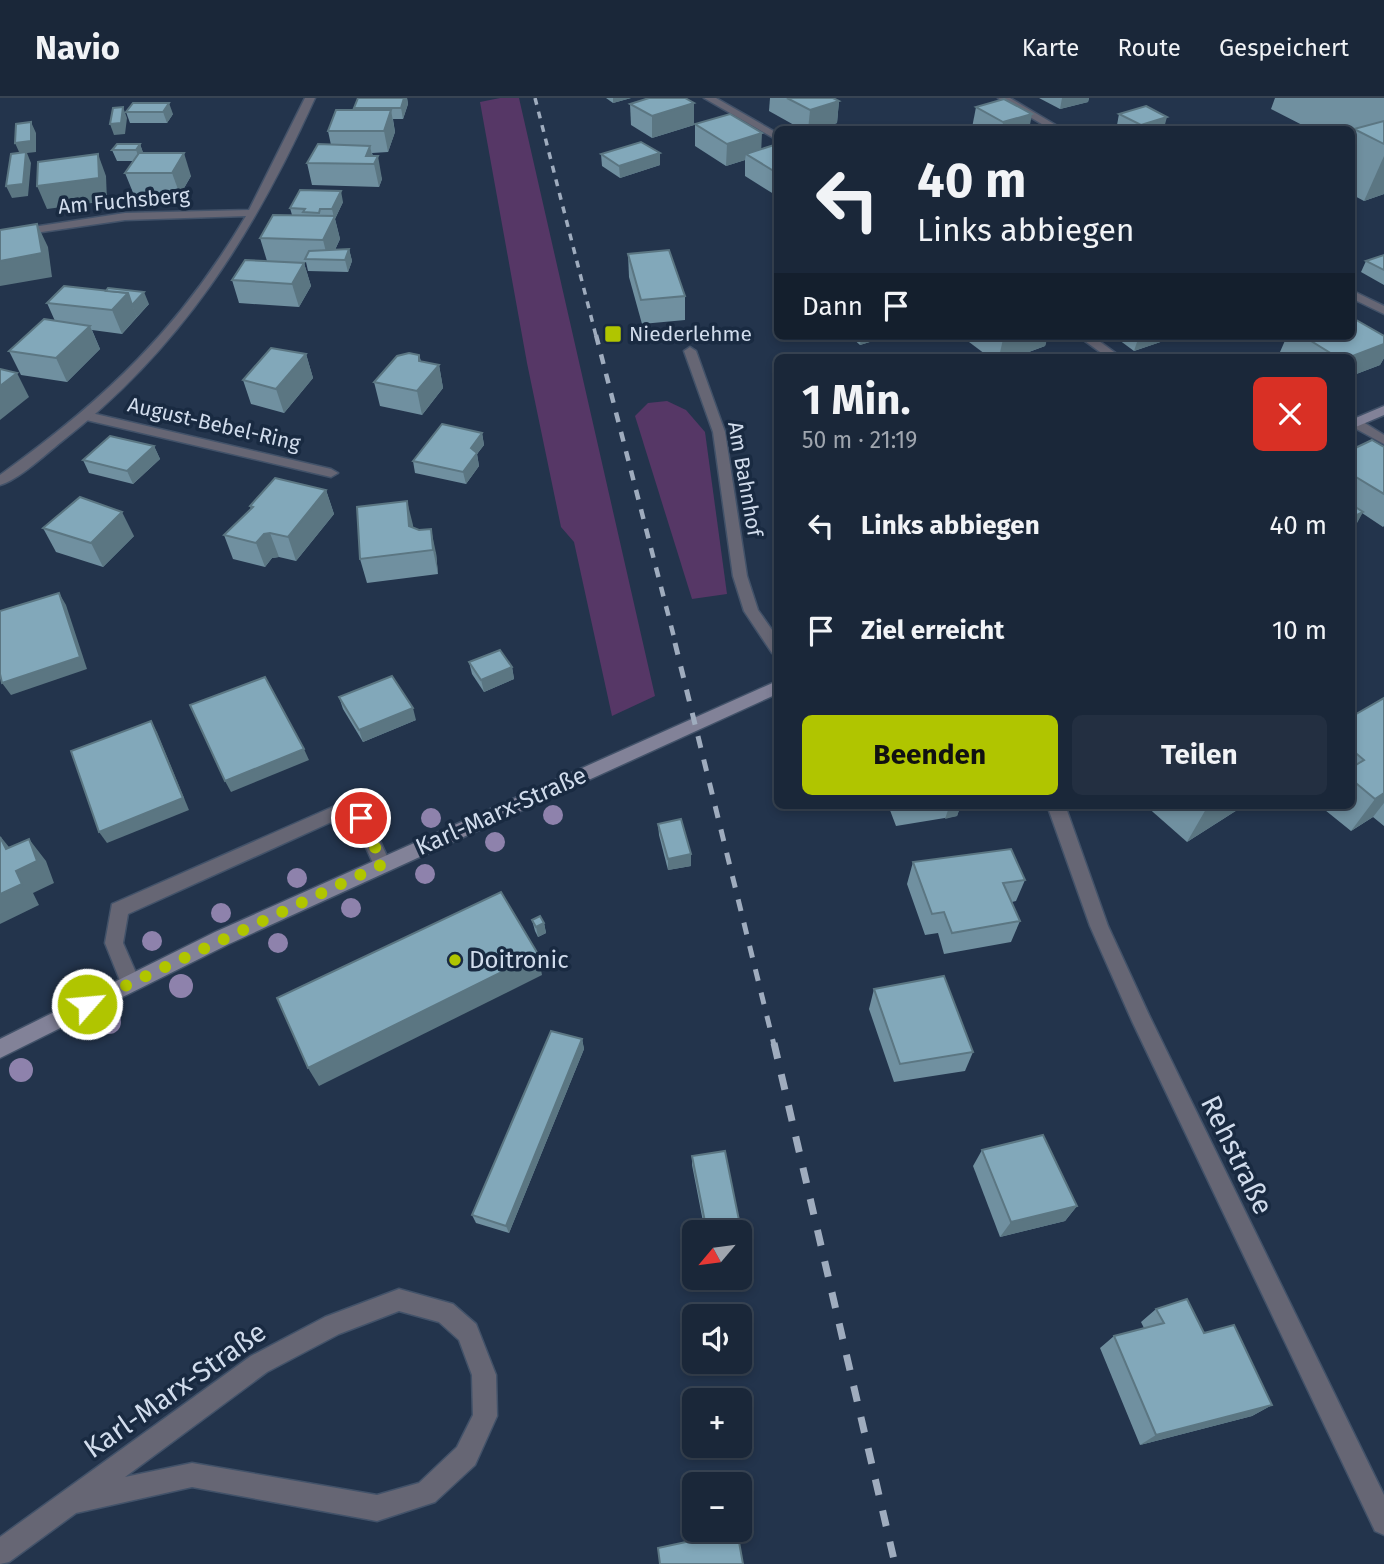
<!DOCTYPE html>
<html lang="de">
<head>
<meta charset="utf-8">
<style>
  body { margin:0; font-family:"Fira Sans",sans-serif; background:#232f41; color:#f1f3f6; height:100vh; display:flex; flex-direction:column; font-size:26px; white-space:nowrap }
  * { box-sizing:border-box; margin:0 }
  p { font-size:23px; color:#9fa5ae }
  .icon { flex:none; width:38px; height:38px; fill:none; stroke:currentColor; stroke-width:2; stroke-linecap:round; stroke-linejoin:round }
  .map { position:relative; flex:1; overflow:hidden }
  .sheet { position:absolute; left:774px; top:256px; width:581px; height:455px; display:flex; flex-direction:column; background:#1a2739; border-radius:10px; box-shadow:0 4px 10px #0003,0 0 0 2px #384453 }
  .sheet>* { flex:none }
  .hud { position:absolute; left:774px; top:28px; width:581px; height:214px; border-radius:10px; box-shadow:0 4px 10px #0003,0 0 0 2px #384453; background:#1a2739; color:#f1f3f6; overflow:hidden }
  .needle { width:46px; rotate:241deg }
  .fabs { position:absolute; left:682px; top:1122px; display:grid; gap:14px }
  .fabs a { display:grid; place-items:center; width:70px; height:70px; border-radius:10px; background:#1a2739; box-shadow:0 4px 10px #0003,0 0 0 2px #384453; font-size:35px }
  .pin { position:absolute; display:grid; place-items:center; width:60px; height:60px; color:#fff; margin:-30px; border:4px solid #fff; border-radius:50%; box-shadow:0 2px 7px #0007 }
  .me { position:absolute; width:77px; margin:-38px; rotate:63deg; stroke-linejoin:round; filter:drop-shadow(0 0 5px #0008) }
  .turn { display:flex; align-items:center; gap:24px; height:147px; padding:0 28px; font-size:32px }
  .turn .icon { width:91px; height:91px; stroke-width:2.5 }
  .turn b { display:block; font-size:49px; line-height:60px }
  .then { display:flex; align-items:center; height:66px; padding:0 28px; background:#0003; gap:14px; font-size:26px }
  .round { display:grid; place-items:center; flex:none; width:74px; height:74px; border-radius:10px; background:#232f41 }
  .summary { display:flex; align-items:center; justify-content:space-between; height:119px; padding:0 28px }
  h1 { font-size:42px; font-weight:700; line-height:52px }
  .button { display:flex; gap:14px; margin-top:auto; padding:14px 28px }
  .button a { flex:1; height:80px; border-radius:10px; background:#b0c500; color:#111; font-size:28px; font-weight:700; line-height:80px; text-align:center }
  .button a+a { background:#232f41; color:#f1f3f6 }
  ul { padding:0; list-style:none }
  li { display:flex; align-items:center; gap:21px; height:105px; padding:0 28px }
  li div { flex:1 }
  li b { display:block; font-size:26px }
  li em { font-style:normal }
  header { display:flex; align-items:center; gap:42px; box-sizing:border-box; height:98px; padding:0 35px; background:#1a2739; border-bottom:2px solid #384453 }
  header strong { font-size:33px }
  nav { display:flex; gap:38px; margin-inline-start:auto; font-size:24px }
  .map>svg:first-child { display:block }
  .green { fill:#563766 }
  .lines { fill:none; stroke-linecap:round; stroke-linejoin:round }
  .lane-casing { stroke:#425269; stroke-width:3 }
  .street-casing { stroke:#425269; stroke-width:3 }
  .secondary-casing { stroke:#425269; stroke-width:3 }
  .lane { fill:#666674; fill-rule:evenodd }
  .street { fill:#666674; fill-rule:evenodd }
  .secondary { fill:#828298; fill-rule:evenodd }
  .rail-far3 { stroke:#9facbe; stroke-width:3.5; stroke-dasharray:7 7; stroke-linecap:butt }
  .rail-far2 { stroke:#9facbe; stroke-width:4.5; stroke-dasharray:10 10; stroke-linecap:butt }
  .rail-far1 { stroke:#9facbe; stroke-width:5; stroke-dasharray:12 12; stroke-linecap:butt }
  .rail { stroke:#9facbe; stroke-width:7; stroke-dasharray:16 16; stroke-linecap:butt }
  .tree { fill:#8e82ac }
  .wall { fill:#7090a0 }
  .shaded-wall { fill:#5b7682 }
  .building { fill:#82a8ba; stroke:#5b7682; stroke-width:2 }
  .route { stroke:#b0c500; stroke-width:12; stroke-dasharray:0 21.6 }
  .poi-dot { fill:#b0c500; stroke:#192a41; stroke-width:2.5 }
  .labels { text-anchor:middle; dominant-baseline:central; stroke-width:7; stroke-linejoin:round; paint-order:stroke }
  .far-street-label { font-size:21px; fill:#d1dcec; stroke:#192a41 }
  .far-poi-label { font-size:21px; fill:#d1dcec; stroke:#192a41; text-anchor:start }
  .street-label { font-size:24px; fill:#d1dcec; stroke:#192a41 }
  .poi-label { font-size:24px; fill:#d1dcec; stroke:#192a41; text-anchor:start }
  .near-street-label { font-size:28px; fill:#d1dcec; stroke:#192a41 }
</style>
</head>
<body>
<header>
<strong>Navio</strong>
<nav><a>Karte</a><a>Route</a><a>Gespeichert</a></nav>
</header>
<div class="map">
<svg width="1384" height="1466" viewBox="0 0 1384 1466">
  <rect width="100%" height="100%" fill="#23344c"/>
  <g class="green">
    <polygon points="500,0 519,0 655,598 612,618 574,444 561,429 527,265 480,4"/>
    <polygon points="667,303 686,312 705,334 727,496 692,501 635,318 648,305"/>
  </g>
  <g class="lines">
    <g class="lane-casing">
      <g id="lane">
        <polygon points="87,314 331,371 338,375 331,379 82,321 81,318"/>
        <polygon points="337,707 367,715 391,767 388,772 376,772 355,725 338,721 128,816 123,845 140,884 137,890 130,892 123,890 105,845 112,806"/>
      </g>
    </g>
    <g class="street-casing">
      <g id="street">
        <path d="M305,0H315C253,137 181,251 61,344C45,357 18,382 0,387V377C106,301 179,231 246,118L125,122L0,140V134L125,115L249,112Z"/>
        <polygon points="704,0 716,0 777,35 777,42"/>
        <polygon points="998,0 1010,0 1064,32 1052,32"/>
        <polygon points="1351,192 1384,208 1384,216 1351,200"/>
        <polygon points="1078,238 1092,238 1121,259 1107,259"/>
        <polygon points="690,249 696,253 725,334 747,478 758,512 777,539 777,556 772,555 744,513 733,478 713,334 684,253"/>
        <polygon points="1351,322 1360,322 1384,337 1384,346 1351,328"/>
        <polygon points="1047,707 1065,707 1108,828 1149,917 1384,1397 1384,1437 1375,1433 1132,923 1090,828"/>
        <path d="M399,1191L453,1206L476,1226L496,1277L497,1318L475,1367L435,1404L377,1423L192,1389L76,1415L9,1464L0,1466V1439L251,1258L325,1219ZM399,1213L439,1224L459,1242L472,1277L473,1317L457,1349L419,1385L377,1397L192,1365L125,1379L267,1274L339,1236Z"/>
      </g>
    </g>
    <g class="secondary-casing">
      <g id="secondary">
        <polygon points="1384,308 1384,317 1351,331 1351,322"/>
        <polygon points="777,583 777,596 229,846 0,960 0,941 215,834"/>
      </g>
    </g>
    <use href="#lane" class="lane"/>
    <use href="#street" class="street"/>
    <use href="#secondary" class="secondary"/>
    <polyline class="rail-far3" points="535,0 596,238"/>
    <polyline class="rail-far2" points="596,237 676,547"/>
    <polyline class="rail-far1" points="675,545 774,947"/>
    <polyline class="rail" points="774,945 895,1466"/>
  </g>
  <g class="tree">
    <circle cx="553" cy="717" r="10"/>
    <circle cx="431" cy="720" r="10"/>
    <circle cx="495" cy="744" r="10"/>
    <circle cx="425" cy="776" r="10"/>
    <circle cx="297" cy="780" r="10"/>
    <circle cx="351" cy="810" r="10"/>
    <circle cx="221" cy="815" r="10"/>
    <circle cx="152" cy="843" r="10"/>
    <circle cx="278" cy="845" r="10"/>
    <circle cx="181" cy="888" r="12"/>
    <circle cx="109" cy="924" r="12"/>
    <circle cx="21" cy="972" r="12"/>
  </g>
  <g class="wall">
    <polygon points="358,0 407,0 408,6 403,21 393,21 395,34 388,54 372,55 382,81 379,89 312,87 307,65 331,47 328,33 354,12 354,10"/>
    <polygon points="606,0 631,0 613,5"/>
    <polygon points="770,0 833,0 839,3 837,25 816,32 803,32 769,13"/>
    <polygon points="1039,0 1089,0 1088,4 1060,11"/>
    <polygon points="1275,0 1384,0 1384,96 1364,103 1351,96 1351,32 1312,32 1271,11"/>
    <polygon points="133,5 173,16 167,25 130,25 126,14"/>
    <polygon points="630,6 694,27 652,40 631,27"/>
    <polygon points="976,9 1029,32 974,32 972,30"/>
    <polygon points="1119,16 1164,30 1159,32 1125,32 1117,27"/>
    <polygon points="695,26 761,51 777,46 777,98 745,78 745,62 726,68 695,48"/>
    <polygon points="140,46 143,55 191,78 180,97 134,97 125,75 133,63 117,63 112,52"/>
    <polygon points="601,56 660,67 620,80 602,68"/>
    <polygon points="343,104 335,121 340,141 335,152 349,151 352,163 348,174 308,173 306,164 277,164 304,165 311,188 299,209 239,205 232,182 267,163 260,140 292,117 290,110"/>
    <polygon points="628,156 685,198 685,222 642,226 629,179"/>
    <polygon points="1384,157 1384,187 1361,174 1366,163"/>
    <polygon points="47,205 149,206 122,236 92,232 100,251 67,284 21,277 9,253 55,223"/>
    <polygon points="850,238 889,238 860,247"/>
    <polygon points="961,238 1048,238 1045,248 1015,259 989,259"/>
    <polygon points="1116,238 1178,238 1134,253 1115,239"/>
    <polygon points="1287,238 1384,238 1384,260 1380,267 1351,278 1351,259 1288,259 1280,254"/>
    <polygon points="306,256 313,280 284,315 251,306 243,282"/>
    <polygon points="419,257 421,263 439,267 443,290 422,317 380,308 374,284"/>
    <polygon points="777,328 777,354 775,352"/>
    <polygon points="482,335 484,347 477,356 479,368 466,386 415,375 413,363"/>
    <polygon points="154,348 160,361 133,386 89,375 83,362"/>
    <polygon points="1384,349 1384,428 1383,429 1362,415 1351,436 1351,352"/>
    <polygon points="326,392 334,416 296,463 279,459 272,460 265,469 233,461 224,437 251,411 250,408"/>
    <polygon points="413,429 436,455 438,476 367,485 360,461"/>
    <polygon points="43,430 134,438 103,469 56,454"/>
    <polygon points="469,564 512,569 514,581 484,594 472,576"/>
    <polygon points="339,599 416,622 363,644 343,611"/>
    <polygon points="1384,600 1384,728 1373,719 1351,733 1320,708 1351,707 1351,619"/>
    <polygon points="888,707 976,707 960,709 957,718 896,728"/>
    <polygon points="1145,707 1245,707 1187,744"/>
    <polygon points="658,726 691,756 691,768 668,772 659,737"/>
    <polygon points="913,764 1025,782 1016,803 1012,804 1020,823 1011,844 944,856 938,835 925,837 907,786"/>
    <polygon points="532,822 544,825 546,835 538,839 535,833"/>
    <polygon points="874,891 973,954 965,973 894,984 869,911"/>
    <polygon points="582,941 584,951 509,1135 476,1125 472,1117"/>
    <polygon points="982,1052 1077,1108 1065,1123 1000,1139 973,1068"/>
    <polygon points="725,1053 744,1147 743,1155 740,1155 740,1134 705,1134 692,1067 692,1058"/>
    <polygon points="1156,1211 1204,1235 1272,1307 1252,1318 1140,1347 1100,1250 1114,1238 1144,1230 1141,1224"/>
  </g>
  <g class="shaded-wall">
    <polygon points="404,0 407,0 408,6 403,21 401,10"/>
    <polygon points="613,0 631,0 613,5"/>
    <polygon points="1062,0 1089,0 1088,4 1060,11"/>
    <polygon points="839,3 837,25 816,32 808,32 810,12"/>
    <polygon points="169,5 173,16 167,25 163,14"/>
    <polygon points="694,5 694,27 652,40 652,18"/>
    <polygon points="123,9 127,20 125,36 114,37 110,26"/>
    <polygon points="391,12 395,34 388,54 384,33"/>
    <polygon points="1032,16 1029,32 1002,32 1003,24"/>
    <polygon points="1167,19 1164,30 1159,32 1139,32 1141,27"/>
    <polygon points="31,24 36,35 36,54 27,55 31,65 28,98 12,100 6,88 20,56 15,45"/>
    <polygon points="762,35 761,57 746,56 745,62 726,68 727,46"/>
    <polygon points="140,46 144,57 140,63 136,52"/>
    <polygon points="370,48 374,66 378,58 382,81 379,89 374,66 366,58"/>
    <polygon points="184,55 191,78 180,97 172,75"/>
    <polygon points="660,55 660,67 620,80 619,68"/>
    <polygon points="98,56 106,78 107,103 47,111 37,88"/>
    <polygon points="1384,58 1384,96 1364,103"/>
    <polygon points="341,93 343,104 335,121 340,141 330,162 328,162 323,142 334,120 332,111"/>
    <polygon points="37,126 48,149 52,179 0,188 0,163"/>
    <polygon points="349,151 352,163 348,174 345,162"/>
    <polygon points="304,165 311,188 299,209 292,186"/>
    <polygon points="144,194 149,206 137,219 132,207"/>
    <polygon points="128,195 137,219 122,236 112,212"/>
    <polygon points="90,228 100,251 67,284 56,260"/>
    <polygon points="861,238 889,238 860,247"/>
    <polygon points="1013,238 1048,238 1045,248 1015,259 999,259 1003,241"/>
    <polygon points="1146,238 1178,238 1134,253 1138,241"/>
    <polygon points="1384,246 1384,260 1380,267 1351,278 1351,259"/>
    <polygon points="306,256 313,280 284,315 276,291"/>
    <polygon points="419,257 424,280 439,267 443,290 422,317 417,293"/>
    <polygon points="17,275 29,299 0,322 0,288"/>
    <polygon points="482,335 484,347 477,356 479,368 466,386 463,374 471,350"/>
    <polygon points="154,348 160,361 133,386 127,373"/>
    <polygon points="326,392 334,416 296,463 288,439"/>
    <polygon points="407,403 413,427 415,452 409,428"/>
    <polygon points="122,414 134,438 103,469 91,445"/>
    <polygon points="1363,414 1351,436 1351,420"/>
    <polygon points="431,431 436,455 438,476 433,452"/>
    <polygon points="270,435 279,459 272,460 265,469 256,445 264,436"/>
    <polygon points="59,495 66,507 87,571 11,597 2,585"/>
    <polygon points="512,569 514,581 484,594 481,582"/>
    <polygon points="413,610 416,622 363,644 359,632"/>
    <polygon points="151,623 157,634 189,712 107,745 99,734"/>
    <polygon points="304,651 309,662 231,694 225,683"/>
    <polygon points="1384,695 1384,705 1373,719 1351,733 1375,701"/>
    <polygon points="961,707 957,718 945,721 949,709"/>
    <polygon points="1212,707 1245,707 1187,744 1206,711"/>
    <polygon points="0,738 18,760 29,741 46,763 54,785 33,795 39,807 0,826 0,796 6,751"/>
    <polygon points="691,756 691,768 668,772 668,761"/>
    <polygon points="544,825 546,835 538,839 536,829"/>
    <polygon points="538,856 542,877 319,988 308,970"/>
    <polygon points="582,941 584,951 509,1135 506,1128"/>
    <polygon points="1077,1108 1065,1123 1000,1139 1011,1124"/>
    <polygon points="1272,1307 1252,1318 1140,1347 1156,1337"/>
  </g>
  <g class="building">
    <polygon points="358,0 404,0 401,10 354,10"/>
    <polygon points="649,0 685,0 694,5 652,18 630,6"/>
    <polygon points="787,0 833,0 839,3 810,12"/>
    <polygon points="1004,1 1032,16 1003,24 976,9"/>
    <polygon points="133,5 169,5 163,14 126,14"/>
    <polygon points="1146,8 1167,19 1141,27 1119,16"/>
    <polygon points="123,9 121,25 110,26 113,10"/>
    <polygon points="336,12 391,12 384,33 328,33"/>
    <polygon points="730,16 762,35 727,46 695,26"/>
    <polygon points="1384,23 1384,46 1354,31"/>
    <polygon points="31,24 31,43 15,45 16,26"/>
    <polygon points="641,44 660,55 619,68 601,56"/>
    <polygon points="117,46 140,46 136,52 112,52"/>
    <polygon points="318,46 370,48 366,58 378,58 374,66 307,65"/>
    <polygon points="777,46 777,75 746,56"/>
    <polygon points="26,54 23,86 6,88 11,56"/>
    <polygon points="139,55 184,55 172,75 125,75"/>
    <polygon points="98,56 99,80 37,88 38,64"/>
    <polygon points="300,92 341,93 332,111 320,111 319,115 303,114 305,111 290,110"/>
    <polygon points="273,117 335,118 323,142 260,140"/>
    <polygon points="37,126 42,155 0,163 0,132"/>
    <polygon points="349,151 345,162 305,161 309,153"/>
    <polygon points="669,152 685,198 641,202 628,156"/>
    <polygon points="1384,157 1384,172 1366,163"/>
    <polygon points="245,162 304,165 292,186 232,182"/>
    <polygon points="64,188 128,195 112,212 47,205"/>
    <polygon points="108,190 144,194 132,207 128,195 106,193"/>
    <polygon points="1351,219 1384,238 1384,246 1350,259 1337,259 1303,238 1351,238"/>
    <polygon points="44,221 90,228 56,260 9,253"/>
    <polygon points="998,238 1013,238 1003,241"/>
    <polygon points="271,250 306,256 276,291 243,282"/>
    <polygon points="409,255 419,257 419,263 439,267 417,293 374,284 397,258"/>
    <polygon points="0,271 17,275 0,288"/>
    <polygon points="442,326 482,335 471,350 477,355 463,374 413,363"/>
    <polygon points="110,338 154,348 127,373 83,362"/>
    <polygon points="1372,342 1384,349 1384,396 1351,376 1351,352"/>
    <polygon points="275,380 326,392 288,439 270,435 264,436 256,445 224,437 253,409 250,408"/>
    <polygon points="80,399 122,414 91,445 43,430"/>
    <polygon points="407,403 409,428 419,432 431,431 433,452 360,461 357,409"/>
    <polygon points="1351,406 1363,414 1351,420"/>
    <polygon points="59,495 80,559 2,585 0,576 0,513"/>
    <polygon points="500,552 512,569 481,582 469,564"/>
    <polygon points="392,578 413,610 359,632 339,599"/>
    <polygon points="265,579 304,651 225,683 190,607"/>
    <polygon points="1384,600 1384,695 1375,701 1351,681 1351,670 1364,662 1351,651 1351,619"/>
    <polygon points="151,623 183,700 99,734 71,653"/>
    <polygon points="1201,707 1212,707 1206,711"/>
    <polygon points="681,721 691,756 668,761 658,726"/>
    <polygon points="0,739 6,751 29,741 37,763 16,773 22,786 0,796"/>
    <polygon points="1011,751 1025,782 1003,785 1020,823 952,835 944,814 932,816 913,764"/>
    <polygon points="501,794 538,856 308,970 277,900"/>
    <polygon points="540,818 544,825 536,829 532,822"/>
    <polygon points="944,878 973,954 900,966 874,891"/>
    <polygon points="551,933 582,941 506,1128 472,1117"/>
    <polygon points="1043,1037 1077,1108 1011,1124 982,1052"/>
    <polygon points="725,1053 744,1147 740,1148 740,1134 707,1134 692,1058"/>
    <polygon points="1187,1201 1204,1235 1234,1227 1272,1307 1156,1337 1114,1238 1164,1225 1156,1211"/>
    <polygon points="737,1433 743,1466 660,1466 658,1450"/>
  </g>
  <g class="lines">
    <polyline class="route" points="87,906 383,766 361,720"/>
  </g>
  <g class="poi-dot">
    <rect x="604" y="227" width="18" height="18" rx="3.5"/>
    <circle cx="455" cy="862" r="7"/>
  </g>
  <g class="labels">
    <g class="far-street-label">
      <text transform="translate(124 103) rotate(-5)">Am Fuchsberg</text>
      <text transform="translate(214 326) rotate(13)">August-Bebel-Ring</text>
      <text transform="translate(745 381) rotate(80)">Am Bahnhof</text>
    </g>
    <g class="far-poi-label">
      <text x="629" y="236">Niederlehme</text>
    </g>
    <g class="street-label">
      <text transform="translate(501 713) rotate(-24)">Karl-Marx-Straße</text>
    </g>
    <g class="poi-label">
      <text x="469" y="862">Doitronic</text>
    </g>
    <g class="near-street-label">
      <text transform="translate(1237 1057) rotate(64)">Rehstraße</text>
      <text transform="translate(175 1292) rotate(-35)">Karl-Marx-Straße</text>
    </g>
  </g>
</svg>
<div class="fabs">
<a><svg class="needle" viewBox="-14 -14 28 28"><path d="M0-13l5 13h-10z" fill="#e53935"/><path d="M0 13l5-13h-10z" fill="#9fa5ae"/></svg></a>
<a><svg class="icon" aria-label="sound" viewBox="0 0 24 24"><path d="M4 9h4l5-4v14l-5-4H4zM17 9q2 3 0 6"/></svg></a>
<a>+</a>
<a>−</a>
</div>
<div class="pin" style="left:361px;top:720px;background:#d93025"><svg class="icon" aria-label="arrive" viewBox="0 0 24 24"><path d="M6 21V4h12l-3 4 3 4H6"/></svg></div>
<svg class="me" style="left:87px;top:906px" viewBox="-20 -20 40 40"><circle r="17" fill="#b0c500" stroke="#fff" stroke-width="3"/><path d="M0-11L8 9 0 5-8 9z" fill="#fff"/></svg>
<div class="hud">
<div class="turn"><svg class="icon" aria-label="left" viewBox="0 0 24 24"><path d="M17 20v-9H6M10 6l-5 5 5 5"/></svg><div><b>40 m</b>Links abbiegen</div></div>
<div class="then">Dann<svg class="icon" aria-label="arrive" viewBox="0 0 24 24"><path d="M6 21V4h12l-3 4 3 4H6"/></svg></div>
</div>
<section class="sheet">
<div class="summary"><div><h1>1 Min.</h1><p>50 m · 21:19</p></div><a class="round" style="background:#d93025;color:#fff"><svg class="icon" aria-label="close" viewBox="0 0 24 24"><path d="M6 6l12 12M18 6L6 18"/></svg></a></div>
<ul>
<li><svg class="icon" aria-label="left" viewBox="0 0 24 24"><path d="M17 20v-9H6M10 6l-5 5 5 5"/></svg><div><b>Links abbiegen</b></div><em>40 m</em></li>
<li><svg class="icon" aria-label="arrive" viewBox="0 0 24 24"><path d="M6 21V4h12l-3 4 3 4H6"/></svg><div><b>Ziel erreicht</b></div><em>10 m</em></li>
</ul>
<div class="button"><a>Beenden</a><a>Teilen</a></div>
</section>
</div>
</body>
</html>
